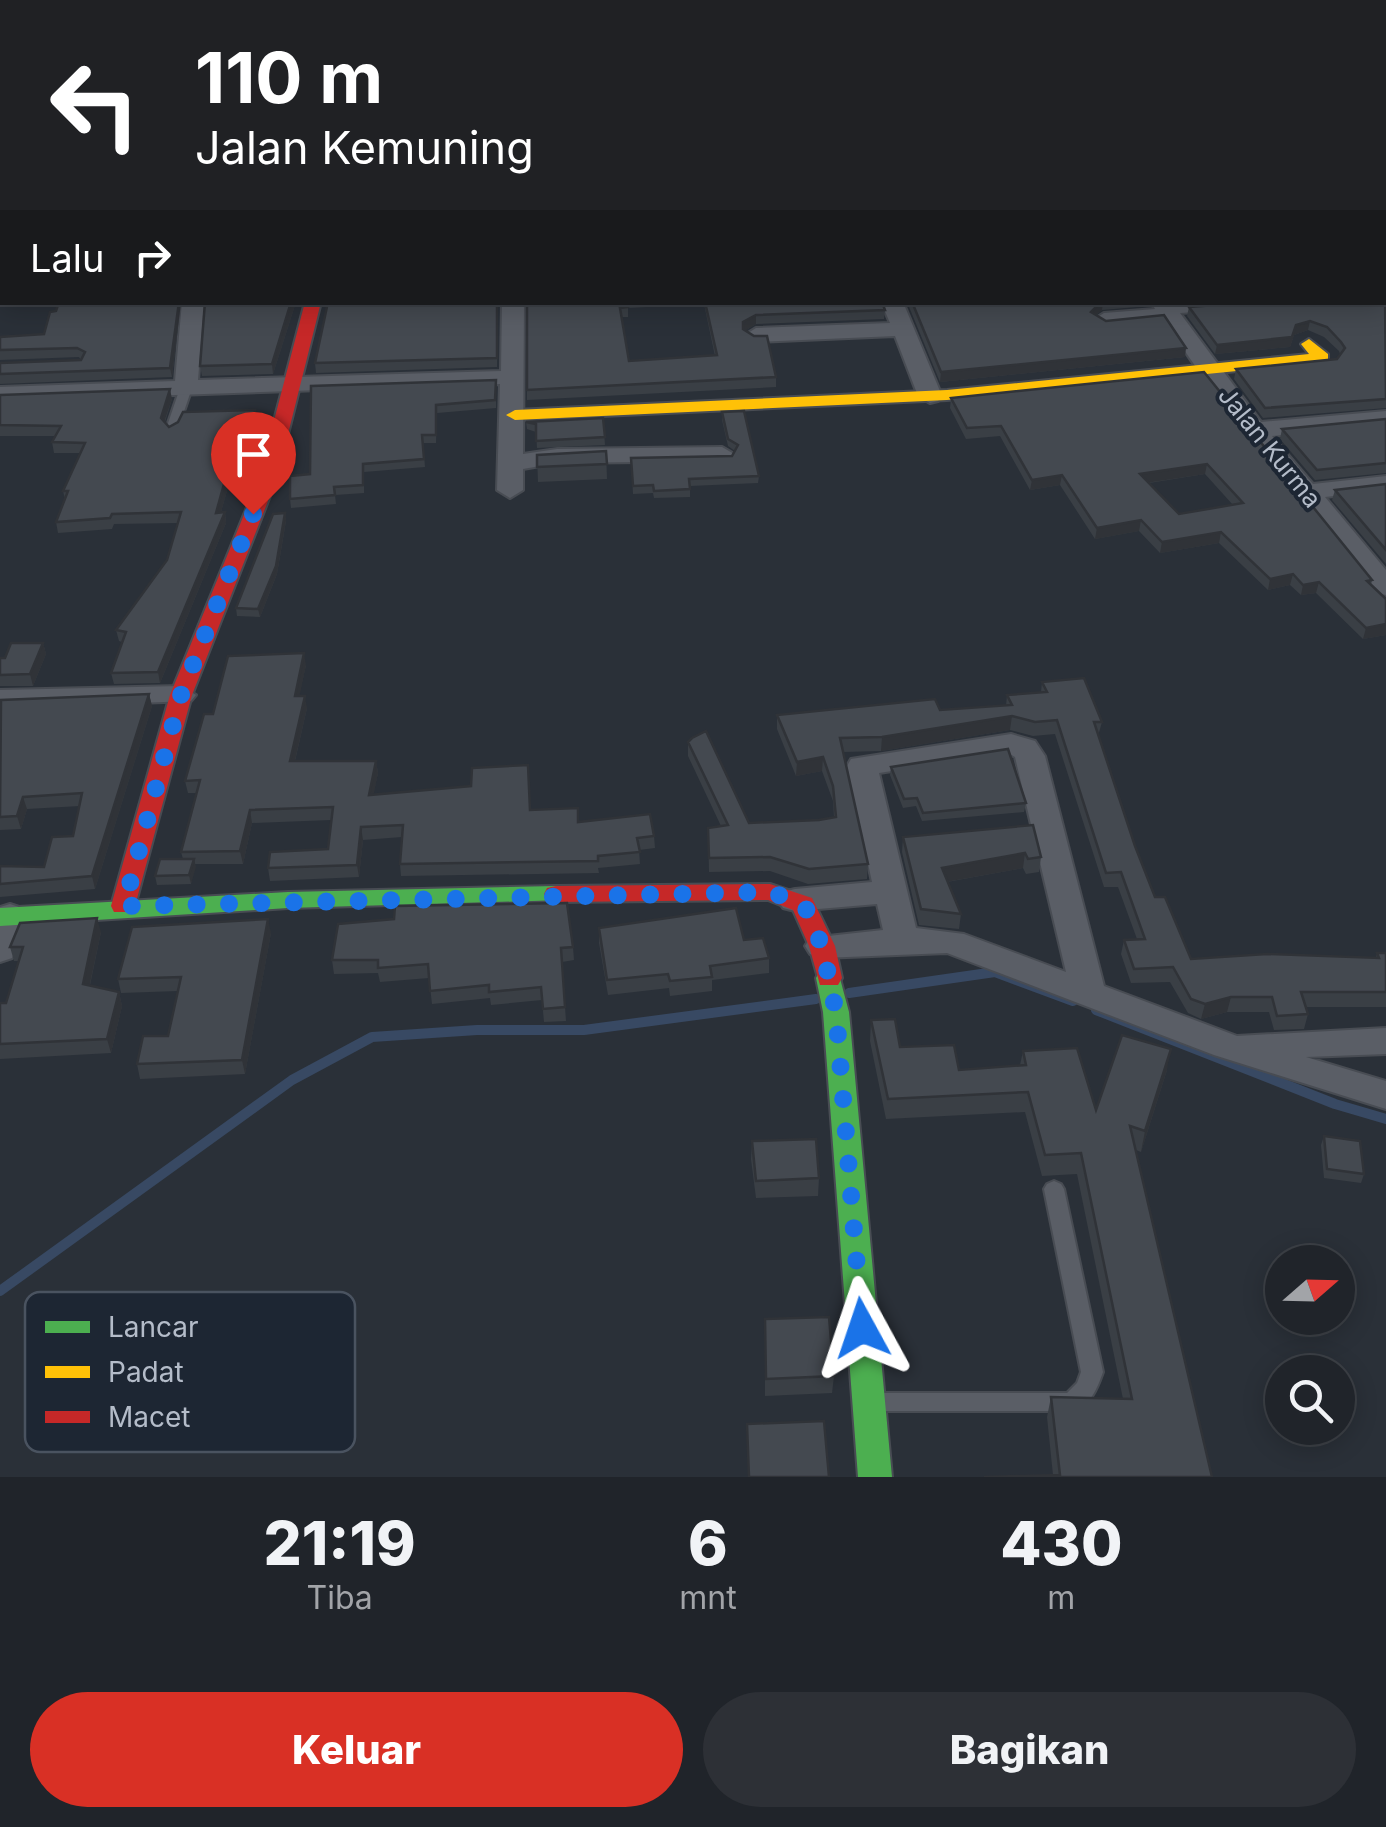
<!DOCTYPE html>
<html lang="id">
<head>
<meta charset="utf-8">
<style>
  body { margin:0; font-family:Inter,sans-serif; background:#2d3036; color:#f1f3f6; height:100vh; display:flex; flex-direction:column; font-size:38px; white-space:nowrap }
  * { box-sizing:border-box; margin:0 }
  p { font-size:32px; color:#a2a4a8 }
  .icon { flex:none; width:55px; height:55px; fill:none; stroke:currentColor; stroke-width:2; stroke-linecap:round; stroke-linejoin:round }
  .map { position:relative; height:1477px; overflow:hidden }
  .details { display:flex; flex-direction:column; background:#20242a; flex:1 }
  .details>* { flex:none }
  .banner { position:absolute; left:0px; top:0px; width:1388px; height:305px; box-shadow:0 5px 25px #0003,0 0 0 2px #3d4147; background:#202124; color:#fff; overflow:hidden }
  .needle { width:65px; rotate:70deg }
  .fabs { position:absolute; left:1265px; top:1245px; display:grid; gap:20px }
  .fabs a { display:grid; place-items:center; width:90px; height:90px; border-radius:50%; background:#20242a; box-shadow:0 5px 25px #0003,0 0 0 2px #3d4147; font-size:50px }
  .pin { position:absolute; display:grid; place-items:center; width:85px; height:85px; color:#fff; margin:-102px -42px; border-radius:50% 50% 50% 0; rotate:-45deg; box-shadow:0 0 10px #0007 }
  .pin .icon { rotate:45deg }
  .me { position:absolute; width:110px; margin:-55px; rotate:355deg; stroke-linejoin:round; filter:drop-shadow(0 0 8px #0008) }
  .turn { display:flex; align-items:center; gap:35px; height:210px; padding:0 30px; font-size:45px }
  .turn .icon { width:130px; height:130px; stroke-width:2.5 }
  .turn b { display:block; font-size:70px; line-height:85px }
  .then { display:flex; align-items:center; height:95px; padding:0 30px; background:#0003; gap:20px; font-size:38px }
  .eta { display:flex; justify-content:space-evenly; align-items:center; height:170px; text-align:center }
  .eta b { font-size:60px; font-weight:800; line-height:70px }
  .action { display:flex; gap:20px; margin-top:auto; padding:20px 30px }
  .action a { flex:1; height:115px; border-radius:60px; background:#d93025; color:#fff; font-size:40px; font-weight:800; line-height:115px; text-align:center }
  .action a+a { background:#2d3036; color:#f1f3f6 }
  .map>svg:first-child { display:block }
  .lines { fill:none; stroke-linecap:round; stroke-linejoin:round }
  .stream { stroke:#384963; stroke-width:10 }
  .lane-casing { stroke:#484c53; stroke-width:4 }
  .street-casing { stroke:#484c53; stroke-width:4 }
  .fast-casing { stroke:#484c53; stroke-width:4 }
  .slow-casing { stroke:#484c53; stroke-width:4 }
  .jam-casing { stroke:#484c53; stroke-width:4 }
  .lane { fill:#5a5e66; fill-rule:evenodd }
  .street { fill:#5a5e66; fill-rule:evenodd }
  .fast { fill:#4caf50; fill-rule:evenodd }
  .slow { fill:#ffc107; fill-rule:evenodd }
  .jam { fill:#c62828; fill-rule:evenodd }
  .wall { fill:#3a3f45; fill-rule:evenodd }
  .shaded-wall { fill:#303338 }
  .building { fill:#444950; stroke:#303338; stroke-width:2.5; fill-rule:evenodd }
  .route { stroke:#1a73e8; stroke-width:18; stroke-dasharray:0 32.4 }
  .labels { text-anchor:middle; dominant-baseline:central; stroke-width:8; stroke-linejoin:round; paint-order:stroke }
  .street-label { font-size:25px; fill:#b4bcc9; stroke:#1d2633 }
  .key { fill:#1d2633; stroke:#4a5360; stroke-width:2.5 }
  .key-label { font-size:28px; fill:#b4bcc9 }
</style>
</head>
<body>
<div class="map">
<svg width="1386" height="1477" viewBox="0 0 1386 1477">
  <rect width="100%" height="100%" fill="#2a3038"/>
  <g class="lines">
    <g class="stream">
      <polyline points="849,993 995,972 1073,1001"/>
      <polyline points="1096,1010 1335,1104 1386,1119"/>
      <polyline points="0,1291 292,1080 372,1037 477,1030 584,1030 816,999"/>
    </g>
    <g class="lane-casing">
      <g id="lane">
        <polygon points="186,385 192,388 178,429 172,433 168,432 166,429 180,388"/>
        <path d="M1054,1181L1061,1184L1064,1189L1103,1372C1097,1389 1091,1405 1072,1411H883L875,1409L872,1402L875,1395L883,1393H1067L1077,1383L1081,1372L1044,1189L1047,1184Z"/>
      </g>
    </g>
    <g class="street-casing">
      <g id="street">
        <rect x="0" y="270" width="2" height="12"/>
        <polygon points="182,302 204,302 198,380 501,371 502,302 524,302 523,454 557,449 722,447 734,454 722,461 557,463 523,469 523,490 510,498 497,490 500,384 0,401 0,387 175,381"/>
        <polygon points="881,302 903,302 942,396 938,401 930,403 918,396 895,336 756,342 745,335 756,328 890,323"/>
        <polygon points="1151,302 1267,302 1257,308 1180,313 1261,422 1386,411 1386,425 1272,436 1313,484 1386,476 1386,490 1325,497 1386,570 1386,595 1376,593 1225,409 1164,321 1104,327 1093,320 1104,313 1155,309"/>
        <polygon points="181,686 196,695 191,701 0,708 0,690"/>
        <path d="M1011,734L1035,741L1045,756L1104,986L1237,1036L1386,1028V1054L1306,1057L1386,1081V1109L1214,1055L947,953L822,958L810,954L805,946L810,938L883,930L877,904L795,911L783,908L778,900L783,892L795,889L872,882L847,766L851,759ZM1008,753L1015,757L1066,972L964,934L916,928L879,773Z"/>
        <polygon points="10,904 22,908 27,916 12,958 0,962 0,907"/>
      </g>
    </g>
    <g class="fast-casing">
      <g id="fast">
        <polygon points="556,886 565,888 568,894 565,900 288,908 0,926 0,908 288,892"/>
        <polygon points="829,969 838,971 849,1012 892,1477 858,1477 823,1012 816,978 820,971"/>
      </g>
    </g>
    <g class="slow-casing">
      <g id="slow">
        <rect x="1385" y="136" width="1" height="8"/>
        <polygon points="1309,339 1328,354 1328,362 947,400 515,420 506,415 515,410 947,390 1309,354 1301,344"/>
      </g>
    </g>
    <g class="jam-casing">
      <g id="jam">
        <rect x="0" y="130" width="2" height="8"/>
        <polygon points="305,302 321,302 277,478 192,695 135,906 132,912 114,912 111,906 170,695 259,478"/>
        <polygon points="770,884 812,898 835,946 842,978 838,985 820,985 809,946 793,910 768,900 556,902 547,900 544,894 547,888 556,886"/>
      </g>
    </g>
    <use href="#lane" class="lane"/>
    <use href="#street" class="street"/>
    <use href="#fast" class="fast"/>
    <use href="#slow" class="slow"/>
    <use href="#jam" class="jam"/>
  </g>
  <g class="wall">
    <polygon points="0,0 1386,0 1386,55 1385,2 2,2 2,123 0,124 0,20 2,21"/>
    <polygon points="1386,294 1386,408 1263,418 1234,379 1236,369 1337,359 1340,354 1339,351 1324,337 1308,330 1294,335 1290,347 1215,354 1187,316 1189,307"/>
    <polygon points="59,302 181,302 172,377 0,384 0,363 81,360 79,357 0,360 0,337 44,334 56,311"/>
    <polygon points="296,302 273,374 202,376 200,366"/>
    <polygon points="328,302 498,302 497,367 316,373 315,363"/>
    <path d="M527,302H882L885,310L884,319L756,324L746,330L776,377V387L527,400ZM704,304L715,356L629,361L622,317H628V308Z"/>
    <polygon points="907,302 1149,302 1149,306 1102,310 1096,315 1106,321 1185,357 940,382"/>
    <path d="M1204,372L1372,580L1371,585L1386,599V635L1363,639L1316,593L1301,595L1290,585L1268,590L1219,543L1160,553L1139,531L1095,539L1060,485L1030,490L1000,436L966,439L950,408L951,398ZM1205,474L1233,505L1179,514L1149,483Z"/>
    <polygon points="496,380 496,408 437,413 436,443 423,443 425,467 364,472 364,493 335,495 336,504 291,508 290,499 310,474 311,386"/>
    <polygon points="0,395 172,399 165,422 169,427 255,410 257,420 249,465 234,466 221,512 225,512 226,523 160,683 114,684 111,673 122,642 119,641 116,630 167,560 178,523 114,524 112,529 58,533 56,522 65,499 63,491 80,453 54,453 52,442 55,436 0,436"/>
    <polygon points="722,412 759,476 758,483 690,486 690,497 654,498 653,493 633,494 631,458 732,456 735,451 728,446 722,420"/>
    <polygon points="603,418 605,445 537,448 536,432 527,429 526,422"/>
    <polygon points="1386,419 1386,473 1315,480 1280,439 1282,429"/>
    <polygon points="606,451 607,479 538,482 537,455"/>
    <polygon points="1386,484 1386,564 1332,500 1335,490"/>
    <polygon points="285,513 286,521 277,574 260,617 237,616 236,608"/>
    <polygon points="43,643 46,654 33,686 0,686 0,658 5,658"/>
    <polygon points="306,665 299,696 307,708 295,761 376,761 378,773 373,795 530,810 579,822 654,836 655,848 639,850 640,864 598,868 599,873 401,876 400,864 402,837 363,840 359,877 270,881 268,868 328,849 331,820 252,823 243,864 195,864 191,884 157,885 155,876 183,859 181,852 197,793 188,793 185,781 213,714"/>
    <polygon points="1042,682 1102,722 1098,736 1135,846 1155,897 1191,959 1376,958 1377,953 1386,953 1386,1007 1306,1007 1308,1014 1304,1029 1274,1030 1269,1012 1227,1012 1201,1019 1188,1013 1170,982 1131,983 1121,954 1124,940 1137,939 1118,887 1104,887 1055,734 1033,736 1010,730 881,751 843,752 868,864 867,879 808,884 770,871 709,872 708,828 721,826 688,756 688,742 749,823 819,820 834,817 833,801 822,771 796,776 777,729 777,715 940,710 1006,706 1007,695 1041,692"/>
    <polygon points="149,694 152,706 95,889 0,897 0,866 44,867 73,836 80,806 27,809 21,829 0,830 0,703"/>
    <polygon points="891,767 1026,803 1024,812 922,821 916,806 903,808 890,775"/>
    <polygon points="1033,825 1041,857 1039,872 1026,874 1023,868 947,882 961,914 959,929 919,925 902,852 903,837"/>
    <polygon points="599,928 744,940 769,958 769,973 712,980 712,991 670,996 669,988 608,995 599,943"/>
    <polygon points="101,932 90,985 119,992 122,1006 111,1053 0,1059 0,1003 6,1003 19,961 14,961 10,947"/>
    <polygon points="271,933 245,1074 140,1079 137,1064 168,1036 178,991 121,993 118,979"/>
    <polygon points="573,947 574,960 562,962 566,1021 544,1022 542,1000 491,1005 490,998 432,1004 429,978 380,982 378,973 334,974 332,960"/>
    <polygon points="871,1020 900,1047 959,1070 1020,1065 1023,1051 1096,1110 1167,1070 1141,1152 1136,1150 1212,1477 1053,1475 1047,1417 1051,1397 1123,1399 1077,1174 1042,1176 1025,1112 886,1119 870,1041"/>
    <polygon points="1324,1136 1364,1174 1361,1183 1324,1178 1321,1145"/>
    <polygon points="752,1141 819,1178 818,1196 756,1198 751,1159"/>
    <polygon points="765,1319 834,1376 832,1393 765,1396"/>
  </g>
  <g class="shaded-wall">
    <polygon points="179,302 181,302 172,377 170,368"/>
    <polygon points="291,302 296,302 273,374 272,364"/>
    <polygon points="1101,302 1103,302 1102,310 1089,321 1091,312"/>
    <polygon points="756,315 756,324 743,332 743,322"/>
    <polygon points="1310,321 1308,330 1294,335 1290,347 1215,354 1217,345"/>
    <polygon points="1186,348 1185,357 940,382 941,372"/>
    <polygon points="170,389 172,399 162,428 161,418"/>
    <polygon points="255,410 257,420 249,465 247,455"/>
    <polygon points="232,455 234,466 218,523 216,513"/>
    <polygon points="1207,464 1205,474 1139,484 1140,474"/>
    <polygon points="1062,475 1060,485 1030,490 1032,480"/>
    <polygon points="225,512 226,523 160,683 158,672"/>
    <polygon points="285,513 286,521 277,574 260,617 258,609"/>
    <polygon points="1141,520 1139,531 1095,539 1097,528"/>
    <polygon points="1221,532 1219,543 1160,553 1162,542"/>
    <polygon points="1293,574 1290,585 1268,590 1270,579"/>
    <polygon points="1319,582 1316,593 1301,595 1303,585"/>
    <polygon points="1386,624 1386,635 1363,639 1366,628"/>
    <polygon points="43,643 46,654 33,686 30,674"/>
    <polygon points="304,653 306,665 297,708 295,696"/>
    <polygon points="149,694 152,706 95,889 92,876"/>
    <polygon points="305,696 307,708 292,773 290,761"/>
    <polygon points="1012,716 1010,730 881,751 882,737"/>
    <polygon points="823,757 822,771 796,776 797,762"/>
    <polygon points="376,761 378,773 371,808 369,795"/>
    <polygon points="23,797 27,809 21,829 17,816"/>
    <polygon points="250,810 252,823 243,864 240,851"/>
    <polygon points="361,827 363,840 359,877 357,865"/>
    <polygon points="1025,853 1023,868 940,883 942,868"/>
    <polygon points="194,859 196,867 191,884 189,875"/>
    <polygon points="97,918 101,932 87,997 83,984"/>
    <polygon points="268,919 271,933 245,1074 242,1060"/>
    <polygon points="119,992 122,1006 111,1053 107,1039"/>
    <polygon points="1231,997 1227,1012 1201,1019 1205,1004"/>
    <polygon points="1171,1049 1167,1070 1141,1152 1145,1131"/>
  </g>
  <g class="building">
    <polygon points="0,0 83,0 81,2 2,2 2,114 0,115 0,20 2,21"/>
    <polygon points="180,0 1386,0 1386,47 1385,2 178,2"/>
    <polygon points="1385,66 1386,67 1386,102 1385,101"/>
    <polygon points="2,135 2,163 0,162 0,137"/>
    <polygon points="1385,149 1386,150 1386,271 1385,270"/>
    <polygon points="2,169 2,206 0,206 0,179"/>
    <polygon points="0,218 2,218 2,263 0,260"/>
    <polygon points="1385,294 1386,399 1265,408 1236,369 1337,359 1345,348 1341,342 1327,327 1310,321 1296,325 1292,337 1217,345 1189,307 1255,302 1385,302"/>
    <polygon points="59,302 179,302 170,368 0,374 0,363 81,360 85,352 77,348 0,350 0,337 44,334 50,312 56,311"/>
    <polygon points="205,302 291,302 272,364 200,366"/>
    <polygon points="328,302 497,302 497,358 315,363"/>
    <polygon points="527,302 627,302 628,307 620,308 629,361 717,355 705,302 882,302 885,310 756,315 743,322 743,329 754,336 767,336 776,377 527,390"/>
    <polygon points="912,302 1101,302 1091,312 1106,321 1164,315 1186,348 941,372"/>
    <path d="M1204,372L1372,580L1367,581L1386,599V624L1366,628L1319,582L1303,585L1293,574L1270,579L1221,532L1162,542L1141,520L1097,528L1062,475L1032,480L1001,426L967,428L951,398ZM1207,464L1243,503L1179,514L1140,474Z"/>
    <polygon points="496,380 495,400 436,405 436,435 422,435 424,459 363,464 363,485 334,487 335,495 290,499 290,476 310,474 311,386"/>
    <polygon points="170,389 161,418 169,427 178,422 183,412 255,410 247,455 232,455 216,513 225,512 158,672 111,673 126,632 116,630 167,560 181,512 112,514 110,518 56,522 68,491 63,491 85,443 52,442 61,426 0,425 0,395"/>
    <polygon points="744,411 759,476 689,479 690,489 654,491 653,485 633,486 631,458 732,456 738,445 728,439 722,412"/>
    <polygon points="603,418 605,437 536,441 536,424 526,422"/>
    <polygon points="1386,419 1386,463 1317,470 1282,429"/>
    <polygon points="606,451 607,464 537,467 537,455"/>
    <polygon points="1386,484 1386,550 1335,490"/>
    <polygon points="285,513 276,566 258,609 236,608 273,514"/>
    <polygon points="11,643 43,643 30,674 0,675 0,658 5,658"/>
    <polygon points="304,653 295,696 305,696 290,761 376,761 369,795 471,786 472,768 528,765 530,810 578,808 578,822 650,814 654,836 637,838 640,852 598,856 598,861 400,864 403,825 361,827 357,865 268,868 270,852 328,849 333,807 250,810 240,851 181,852 200,780 185,781 204,714 213,714 228,656"/>
    <polygon points="1084,678 1102,722 1094,722 1135,846 1155,897 1165,897 1191,959 1267,954 1379,958 1377,953 1386,953 1386,992 1301,992 1308,1014 1277,1016 1272,997 1231,997 1205,1004 1191,999 1173,967 1134,969 1124,940 1145,939 1121,872 1106,873 1057,720 1035,722 1012,716 882,737 840,738 868,864 809,869 770,857 709,858 708,828 728,825 688,742 692,738 706,731 749,823 819,820 836,817 833,786 823,757 797,762 777,715 935,699 940,710 1012,705 1007,695 1047,692 1042,682"/>
    <polygon points="149,694 92,876 0,884 0,866 44,867 52,837 73,836 82,793 23,797 17,816 0,817 1,700"/>
    <polygon points="1008,749 1026,803 923,813 917,798 904,799 891,767"/>
    <polygon points="1033,825 1041,857 1028,859 1025,853 942,868 961,914 921,909 903,837"/>
    <polygon points="160,859 194,859 189,875 155,876"/>
    <polygon points="567,903 573,947 561,948 565,1007 543,1009 541,987 489,992 489,985 430,991 428,964 378,968 378,960 332,960 338,924 394,919 395,906"/>
    <polygon points="736,908 744,940 763,938 769,958 710,966 712,977 670,981 668,974 607,980 599,928"/>
    <polygon points="97,918 83,984 119,992 107,1039 0,1044 0,1003 6,1003 23,947 10,947 20,923"/>
    <polygon points="268,919 242,1060 137,1064 143,1036 168,1036 181,977 118,979 132,927"/>
    <polygon points="895,1019 900,1047 954,1045 959,1070 1026,1065 1023,1051 1077,1048 1096,1110 1122,1035 1171,1049 1145,1131 1130,1126 1212,1477 984,1477 1060,1475 1051,1397 1132,1399 1081,1153 1045,1155 1028,1092 888,1099 871,1020"/>
    <polygon points="1324,1136 1360,1141 1364,1174 1327,1169"/>
    <polygon points="816,1139 819,1178 756,1181 752,1141"/>
    <polygon points="829,1317 834,1376 766,1379 765,1319"/>
    <polygon points="824,1421 829,1477 749,1477 747,1424"/>
  </g>
  <g class="lines">
    <polyline class="route" points="253,514 181,695 124,906 770,892 804,904 822,946 836,1012 862,1328"/>
  </g>
  <g class="labels">
    <g class="street-label">
      <text transform="translate(1270 447) rotate(51)">Jalan Kurma</text>
    </g>
  </g>
  <rect x="25" y="1292" width="330" height="160" rx="15" class="key"/>
  <rect x="45" y="1321" width="45" height="12" fill="#4caf50"/>
  <rect x="45" y="1366" width="45" height="12" fill="#ffc107"/>
  <rect x="45" y="1411" width="45" height="12" fill="#c62828"/>
  <g class="key-label">
    <text x="108" y="1337">Lancar</text>
    <text x="108" y="1382">Padat</text>
    <text x="108" y="1427">Macet</text>
  </g>
</svg>
<div class="fabs">
<a><svg class="needle" viewBox="-14 -14 28 28"><path d="M0-13l5 13h-10z" fill="#e53935"/><path d="M0 13l5-13h-10z" fill="#a2a4a8"/></svg></a>
<a><svg class="icon" aria-label="search" viewBox="0 0 24 24"><circle cx="10" cy="10" r="6"/><path d="M15 15l6 6"/></svg></a>
</div>
<div class="pin" style="left:253px;top:514px;background:#d93025"><svg class="icon" aria-label="arrive" viewBox="0 0 24 24"><path d="M6 21V4h12l-3 4 3 4H6"/></svg></div>
<svg class="me" style="left:862px;top:1328px" viewBox="-20 -20 40 40"><path d="M0-17L14 15 0 8-14 15z" fill="#1a73e8" stroke="#fff" stroke-width="4"/></svg>
<div class="banner">
<div class="turn"><svg class="icon" aria-label="left" viewBox="0 0 24 24"><path d="M17 20v-9H6M10 6l-5 5 5 5"/></svg><div><b>110 m</b>Jalan Kemuning</div></div>
<div class="then">Lalu<svg class="icon" aria-label="right" viewBox="0 0 24 24"><path d="M7 20v-9h11M14 6l5 5-5 5"/></svg></div>
</div>
</div>
<section class="details">
<div class="eta">
<div><b>21:19</b><p>Tiba</p></div>
<div><b>6</b><p>mnt</p></div>
<div><b>430</b><p>m</p></div>
</div>
<div class="action"><a>Keluar</a><a>Bagikan</a></div>
</section>
</body>
</html>
